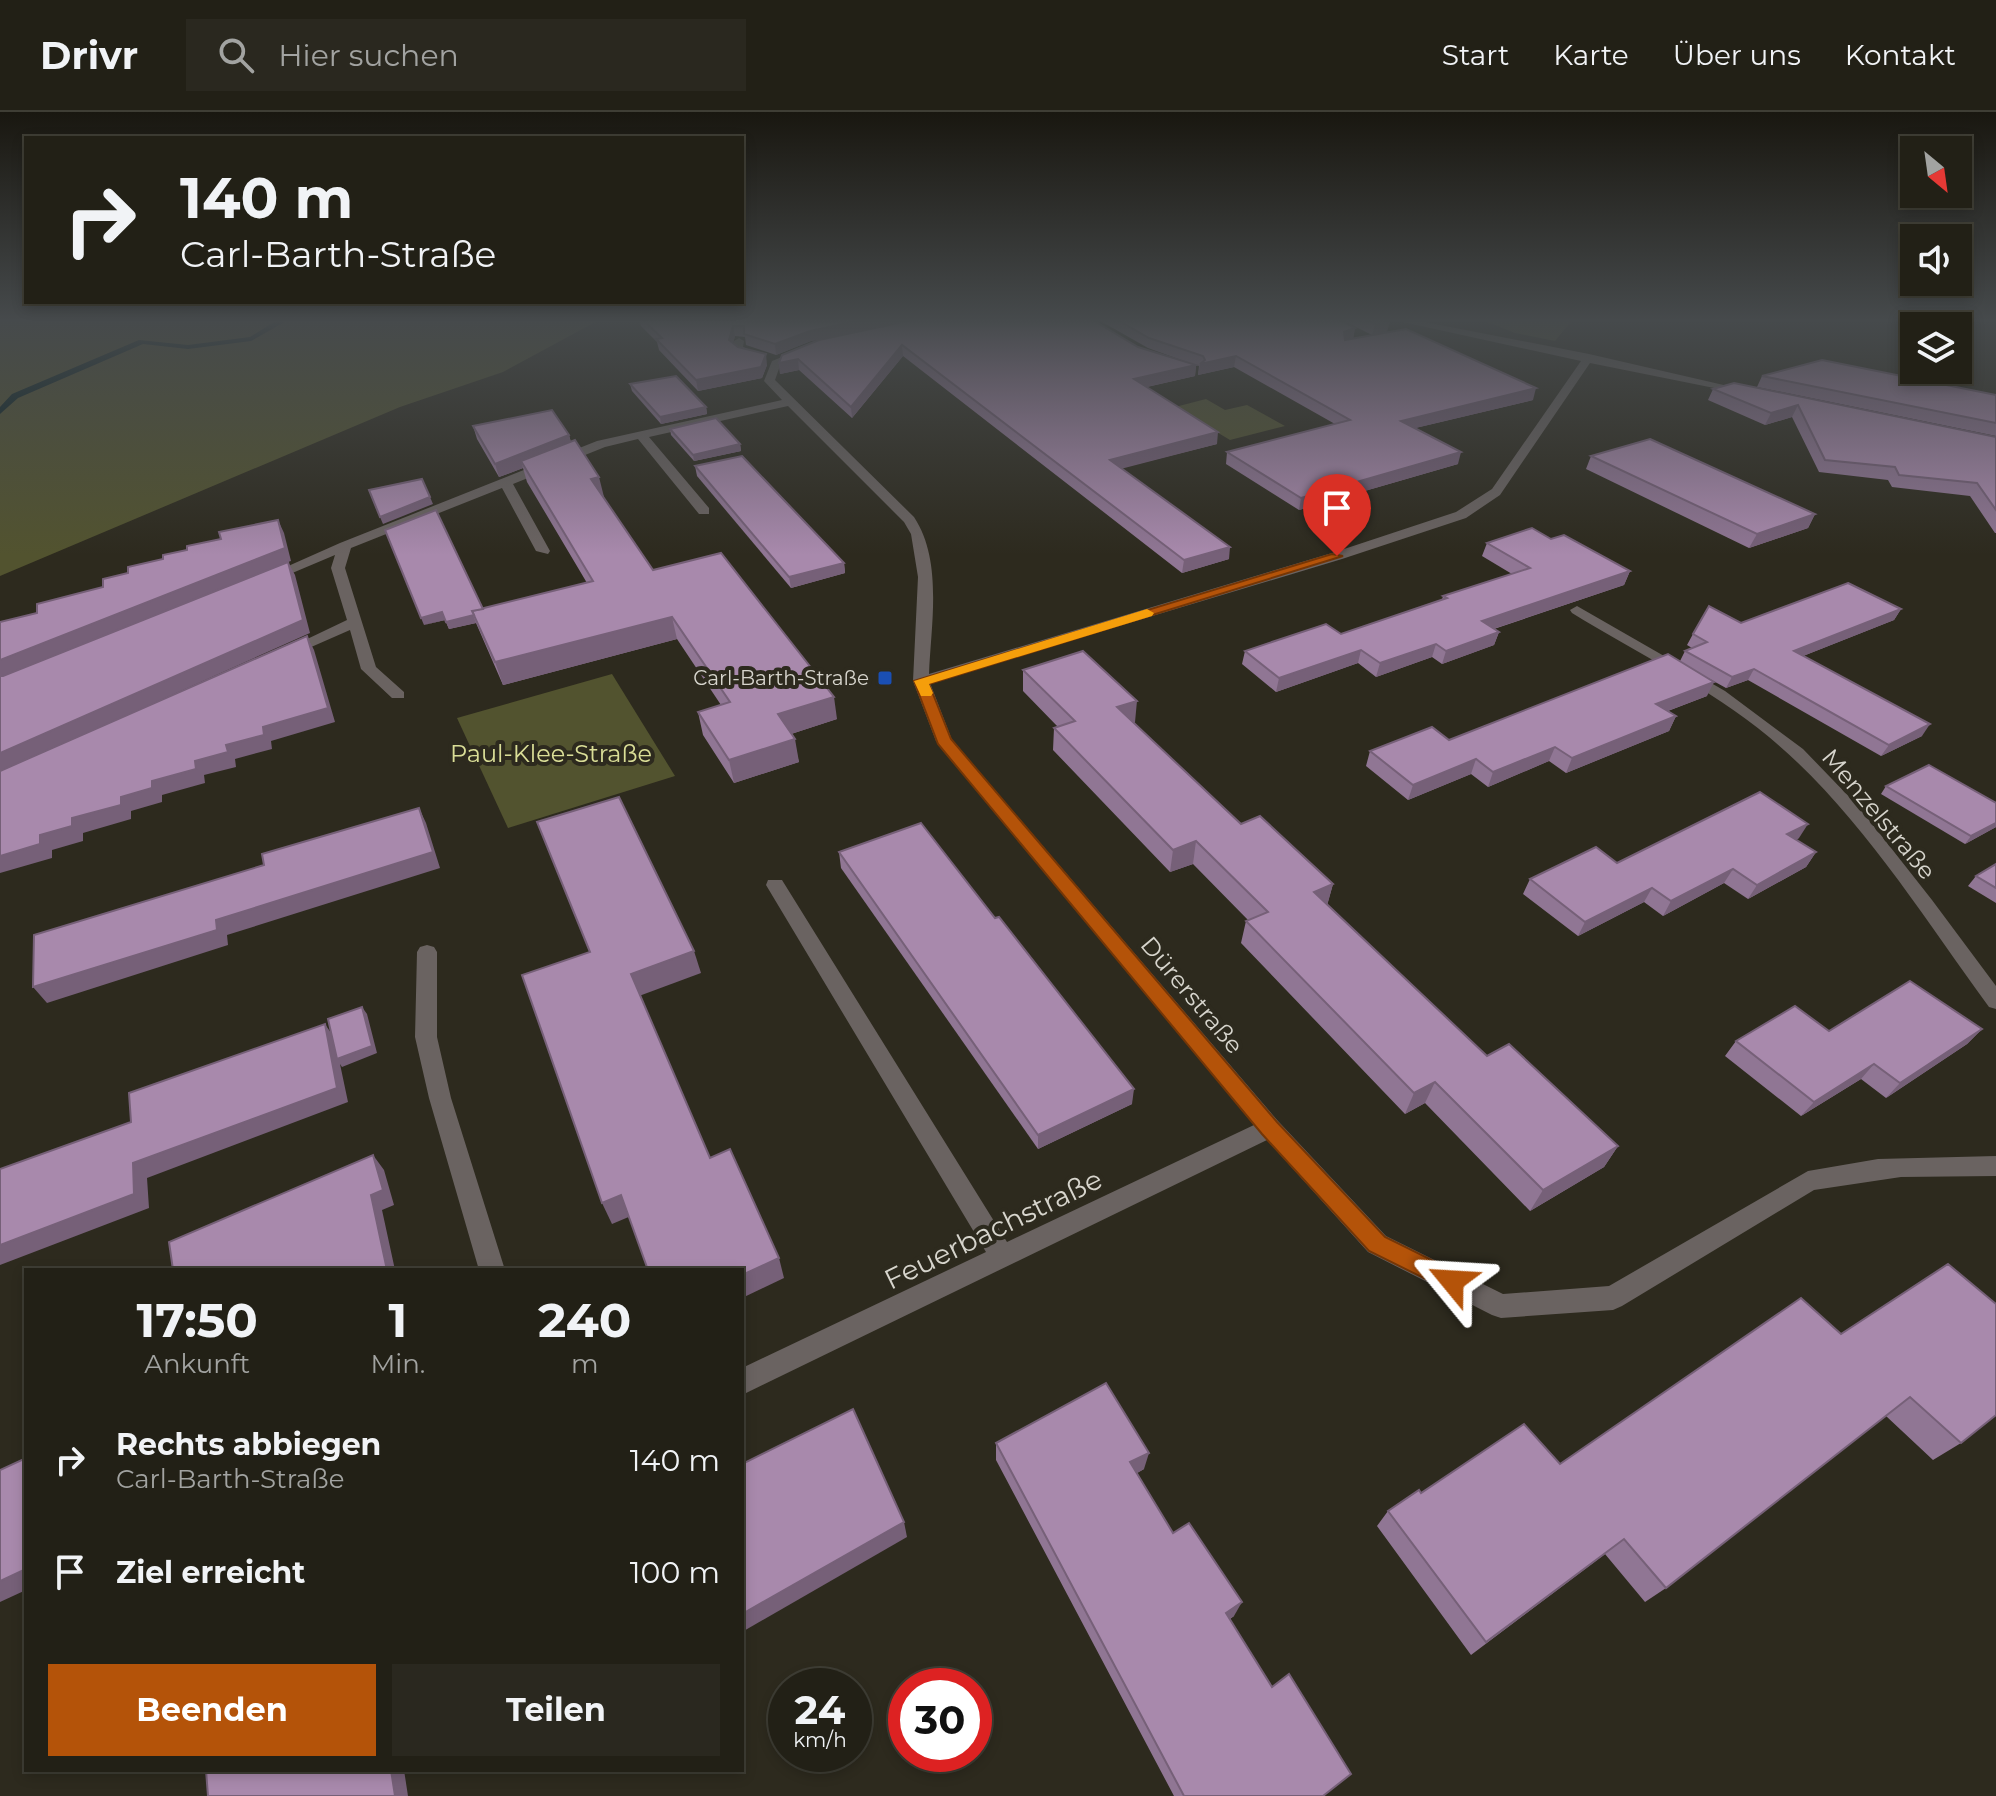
<!DOCTYPE html>
<html lang="de">
<head>
<meta charset="utf-8">
<style>
  body { margin:0; font-family:Montserrat,sans-serif; background:#2a281f; color:#f1f3f6; height:100vh; display:flex; flex-direction:column; font-size:30px; white-space:nowrap }
  * { box-sizing:border-box; margin:0 }
  p { font-size:26px; color:#a2a3a1 }
  .icon { flex:none; width:44px; height:44px; fill:none; stroke:currentColor; stroke-width:2; stroke-linecap:round; stroke-linejoin:round }
  .map { position:relative; flex:1; overflow:hidden }
  .panel { position:absolute; left:24px; top:1156px; width:720px; height:504px; display:flex; flex-direction:column; background:#222016; border-radius:0px; box-shadow:0 4px 12px #0003,0 0 0 2px #3f3e35 }
  .panel>* { flex:none }
  .hud { position:absolute; left:24px; top:24px; width:720px; height:168px; border-radius:0px; box-shadow:0 4px 12px #0003,0 0 0 2px #3f3e35; background:#222016; color:#f1f3f6; overflow:hidden }
  .needle { width:52px; rotate:151deg }
  .buttons { position:absolute; left:1900px; top:24px; display:grid; gap:16px }
  .buttons a { display:grid; place-items:center; width:72px; height:72px; border-radius:0px; background:#222016; box-shadow:0 4px 12px #0003,0 0 0 2px #3f3e35; font-size:40px }
  .speed { position:absolute; left:768px; top:1556px; display:flex; gap:16px; font-size:40px; font-weight:700; text-align:center }
  .speed>* { display:grid; place-content:center; width:104px; height:104px; border-radius:50%; background:#222016; box-shadow:0 4px 12px #0003,0 0 0 2px #3f3e35; line-height:1 }
  .speed small { font-size:20px; font-weight:400 }
  .speed .limit { border:12px solid #d22; background:#fff; color:#111 }
  .pin { position:absolute; display:grid; place-items:center; width:68px; height:68px; color:#fff; margin:-82px -34px; border-radius:50% 50% 50% 0; rotate:-45deg; box-shadow:0 0 8px #0007 }
  .pin .icon { rotate:45deg }
  .me { position:absolute; width:88px; margin:-44px; rotate:297deg; stroke-linejoin:round; filter:drop-shadow(0 0 6px #0008) }
  .turn { display:flex; align-items:center; gap:28px; height:168px; padding:0 24px; font-size:36px }
  .turn .icon { width:104px; height:104px; stroke-width:2.5 }
  .turn b { display:block; font-size:56px; line-height:68px }
  .eta { display:flex; justify-content:space-evenly; align-items:center; height:136px; text-align:center }
  .eta b { font-size:48px; font-weight:700; line-height:56px }
  .button { display:flex; gap:16px; margin-top:auto; padding:16px 24px }
  .button a { flex:1; height:92px; border-radius:0px; background:#b45309; color:#fff; font-size:32px; font-weight:700; line-height:92px; text-align:center }
  .button a+a { background:#2a281f; color:#f1f3f6 }
  ul { padding:0; list-style:none }
  li { display:flex; align-items:center; gap:24px; height:112px; padding:0 24px }
  li div { flex:1 }
  li b { display:block; font-size:30px }
  li em { font-style:normal }
  header { display:flex; align-items:center; gap:48px; box-sizing:border-box; height:112px; padding:0 40px; background:#222016; border-bottom:2px solid #3f3e35 }
  header strong { font-size:38px }
  nav { display:flex; gap:44px; margin-inline-start:auto; font-size:28px }
  .search { width:560px; height:72px; background:#2a281f; display:flex; align-items:center; gap:20px; box-sizing:border-box; padding:0 28px; border-radius:0px; color:#a2a3a1; font-size:30px }
  .map>svg:first-child { display:block }
  .green { fill:#52532f }
  .lines { fill:none; stroke-linecap:round; stroke-linejoin:round }
  .stream { fill:#001c20; fill-rule:evenodd }
  .minor { fill:#6a6361; fill-rule:evenodd }
  .wall { fill:#907694 }
  .shaded-wall { fill:#766078 }
  .building { fill:#a889ac; stroke:#766078; stroke-width:2 }
  .route { fill:#b45309; stroke:#753606; stroke-width:2 }
  .slow { fill:#f59e0b }
  .transit-dot { fill:#1a4fb4; stroke:#2d2a1e; stroke-width:3 }
  .labels { text-anchor:middle; dominant-baseline:central; stroke-width:8; stroke-linejoin:round; paint-order:stroke }
  .far-poi-label { font-size:20px; fill:#d7d5cd; stroke:#2d2a1e; text-anchor:end }
  .park-label { font-size:24px; fill:#dade97; stroke:#2d2a1e }
  .street-label { font-size:24px; fill:#d7d5cd; stroke:#2d2a1e }
  .near-street-label { font-size:28px; fill:#d7d5cd; stroke:#2d2a1e }
</style>
</head>
<body>
<header>
<strong>Drivr</strong>
<div class="search"><svg class="icon" aria-label="search" viewBox="0 0 24 24"><circle cx="10" cy="10" r="6"/><path d="M15 15l6 6"/></svg>Hier suchen</div>
<nav><a>Start</a><a>Karte</a><a>Über uns</a><a>Kontakt</a></nav>
</header>
<div class="map">
<svg width="1996" height="1684" viewBox="0 0 1996 1684">
  <rect width="100%" height="100%" fill="#2d2a1e"/>
  <g class="green">
    <polygon points="0,207 601,207 503,260 400,295 0,464"/>
    <polygon points="1480,207 1573,207 1555,229 1515,221"/>
    <polygon points="1206,287 1225,298 1247,293 1285,314 1230,328 1175,295"/>
    <polygon points="612,562 675,664 508,716 457,606"/>
  </g>
  <g class="lines">
    <polygon class="stream" points="279,207 290,207 251,229 188,237 143,232 18,286 0,302 0,295 12,282 139,228 188,233 250,225"/>
    <g class="minor">
      <path d="M1389,207H1409L1589,242L1754,280L1749,283L1590,251L1500,383L1466,406L1342,447L930,571L952,628L1278,1009L1386,1124L1503,1182L1609,1174L1808,1059L1878,1047L1996,1044V1064L1901,1065L1814,1078L1622,1194L1613,1198L1501,1206L1492,1203L1368,1140L1267,1028L742,1283V1256L986,1140L766,773L768,768H782L1007,1130L1254,1013L936,629L913,569L918,465L911,422L904,410L788,294L649,325L709,396V402H699L638,327L605,335L513,372L550,439L548,442L536,439L502,376L351,436L345,456L376,555L404,580V586H392L361,557L350,518L293,543L288,545L280,540L347,508L331,456L335,443L271,470L259,467L340,431L597,329L782,288L764,269L772,249L804,236L809,239L808,241L781,251L775,268L914,405C943,449 931,512 929,562L1332,441L1456,400L1492,377L1581,249Z"/>
      <polygon points="739,226 744,229 743,235 765,244 765,248 740,243 734,238 734,229"/>
      <path d="M1577,494L1725,579L1803,637L1858,694L1932,788L1996,874V897L1989,895C1921,802 1858,699 1769,625C1709,575 1637,541 1572,501L1570,498Z"/>
      <polygon points="427,833 434,835 437,840 437,925 451,986 505,1158 479,1158 429,986 415,925 417,840 420,835"/>
    </g>
  </g>
  <g class="wall">
    <polygon points="639,207 916,207 811,229 776,243 746,233 745,225 735,224 733,231 738,235 767,253 762,266 698,279 659,238 657,230 641,214"/>
    <polygon points="917,207 1138,235 1192,252 1148,236 1097,207 1282,207 1285,209 1289,208 1288,207 1338,207 1355,216 1353,227 1533,288 1415,316 1458,352 1299,398 1226,352 1227,340 1335,312 1234,255 1198,263 1199,254 1196,253 1195,264 1147,275 1217,332 1121,356 1229,447 1182,461 903,244 852,306 799,258 780,262 779,251"/>
    <polygon points="1340,207 1385,207 1387,220 1372,223"/>
    <polygon points="1762,264 1996,283 1996,324 1757,275"/>
    <polygon points="630,272 706,295 707,302 661,312 632,279"/>
    <polygon points="1713,277 1996,325 1996,421 1995,421 1970,384 1892,375 1888,368 1819,360 1792,305 1765,313 1708,288"/>
    <polygon points="473,314 569,323 571,330 604,386 653,458 837,607 791,622 799,650 734,671 703,623 698,600 721,593 677,527 503,573 476,511 449,517 445,508 424,513 483,497 587,471 527,370 523,356 499,365 477,327"/>
    <polygon points="670,317 740,332 741,339 694,349 671,323"/>
    <polygon points="1591,344 1815,402 1808,416 1749,436 1586,357"/>
    <polygon points="695,354 844,451 845,461 791,476 697,364"/>
    <polygon points="1551,427 1630,459 1624,473 1494,517 1499,520 1494,533 1442,552 1432,545 1376,565 1358,551 1276,580 1242,552 1245,539 1341,522 1442,488 1443,484 1512,462 1482,444 1487,431"/>
    <polygon points="1901,497 1894,508 1803,544 1922,624 1881,644 1748,568 1726,576 1708,566 1707,584 1668,599 1676,604 1669,619 1566,661 1549,649 1488,675 1471,662 1408,688 1366,654 1370,639 1449,628 1680,549 1685,539 1692,536 1687,533 1693,522 1741,511"/>
    <polygon points="1023,558 1135,610 1134,611 1241,712 1333,772 1327,793 1487,944 1618,1034 1604,1055 1530,1099 1425,991 1405,1002 1241,831 1246,809 1248,808 1193,752 1170,760 1053,638 1054,616 1058,615 1023,579"/>
    <polygon points="1886,674 1996,691 1996,715 1965,732 1881,682"/>
    <polygon points="1799,726 1796,728 1816,740 1806,755 1748,787 1724,771 1663,804 1644,790 1578,824 1523,782 1530,767 1617,751"/>
    <polygon points="839,740 1132,992 1038,1037 841,756"/>
    <polygon points="1996,752 1996,791 1968,774 1976,764"/>
    <polygon points="1982,917 1967,932 1886,986 1861,967 1801,1004 1725,944 1736,929 1829,919"/>
    <polygon points="1801,1186 1961,1331 1933,1348 1886,1304 1666,1476 1645,1490 1605,1442 1471,1543 1377,1414 1388,1399 1421,1381 1560,1352"/>
    <polygon points="996,1331 1144,1357 1137,1361 1173,1421 1234,1504 1230,1507 1323,1684 1174,1684 996,1348"/>
  </g>
  <g class="shaded-wall">
    <polygon points="866,207 916,207 811,229 776,243 775,232 810,219"/>
    <polygon points="1390,209 1387,220 1372,223 1375,212"/>
    <polygon points="733,214 735,224 731,238 729,228"/>
    <polygon points="1355,216 1353,227 1342,230 1344,220"/>
    <polygon points="902,233 903,244 852,306 851,295"/>
    <polygon points="766,242 767,253 762,266 698,279 696,268"/>
    <polygon points="1236,244 1234,255 1198,263 1200,252"/>
    <polygon points="798,247 799,258 780,262 779,251"/>
    <polygon points="1196,253 1195,264 1133,278 1134,267"/>
    <polygon points="1536,276 1533,288 1399,320 1401,309"/>
    <polygon points="1798,293 1792,305 1765,313 1771,301"/>
    <polygon points="706,295 707,302 661,312 660,305"/>
    <polygon points="1218,320 1217,332 1109,360 1110,348"/>
    <polygon points="569,323 572,336 521,349 523,356 499,365 495,352"/>
    <polygon points="740,332 741,339 694,349 693,343"/>
    <polygon points="1461,340 1458,352 1299,398 1301,386"/>
    <polygon points="599,365 604,385 596,387 591,367"/>
    <polygon points="430,385 433,392 383,412 380,405"/>
    <polygon points="1815,402 1808,416 1749,436 1757,422"/>
    <polygon points="278,408 284,421 291,449 288,450 295,463 310,521 0,660 0,548"/>
    <polygon points="1230,435 1229,447 1182,461 1184,448"/>
    <polygon points="844,451 845,461 791,476 789,465"/>
    <polygon points="1630,459 1624,473 1478,522 1482,509"/>
    <polygon points="1901,497 1894,508 1788,550 1794,539"/>
    <polygon points="442,500 445,508 424,513 421,506"/>
    <polygon points="473,503 476,511 449,517 446,510"/>
    <polygon points="672,505 677,527 503,573 495,550"/>
    <polygon points="1499,520 1494,533 1442,552 1446,539"/>
    <polygon points="307,524 314,538 335,610 271,629 272,637 235,647 236,655 204,663 205,671 162,683 162,690 131,699 131,707 83,721 83,729 52,738 52,746 0,761 0,744 72,706 195,649 263,615"/>
    <polygon points="1436,532 1432,545 1376,565 1380,551"/>
    <polygon points="1361,538 1358,551 1276,580 1279,566"/>
    <polygon points="1754,557 1748,568 1726,576 1732,565"/>
    <polygon points="1714,570 1707,584 1649,606 1656,592"/>
    <polygon points="834,585 837,607 782,625 778,602"/>
    <polygon points="1137,589 1135,610 1115,617 1117,595"/>
    <polygon points="1676,604 1669,619 1566,661 1572,646"/>
    <polygon points="1930,612 1922,624 1881,644 1889,633"/>
    <polygon points="795,627 799,650 734,671 729,648"/>
    <polygon points="1555,635 1549,649 1488,675 1493,660"/>
    <polygon points="1476,647 1471,662 1408,688 1413,673"/>
    <polygon points="419,696 426,711 440,756 227,823 228,833 47,891 33,875 216,808"/>
    <polygon points="1996,711 1996,715 1965,732 1971,724"/>
    <polygon points="1808,712 1799,726 1778,737 1787,722"/>
    <polygon points="1196,729 1193,752 1170,760 1173,738"/>
    <polygon points="1816,740 1806,755 1748,787 1757,773"/>
    <polygon points="1733,757 1724,771 1663,804 1671,789"/>
    <polygon points="1333,772 1327,794 1314,780"/>
    <polygon points="1652,776 1644,790 1578,824 1585,810"/>
    <polygon points="694,839 701,861 639,884 631,862"/>
    <polygon points="362,895 367,902 377,941 342,955 340,952 348,990 147,1066 149,1096 0,1153 0,1133 133,1051 325,912 335,927"/>
    <polygon points="1982,917 1967,932 1886,986 1900,971"/>
    <polygon points="1874,952 1861,967 1801,1004 1814,990"/>
    <polygon points="1435,970 1425,991 1405,1002 1414,981"/>
    <polygon points="1134,977 1132,992 1038,1037 1038,1023"/>
    <polygon points="1618,1034 1604,1055 1530,1099 1543,1078"/>
    <polygon points="373,1043 384,1058 394,1093 382,1098 395,1158 387,1158 371,1083"/>
    <polygon points="621,1083 631,1104 612,1112 602,1091"/>
    <polygon points="779,1146 784,1166 742,1186 742,1163"/>
    <polygon points="1149,1341 1144,1357 1127,1367 1130,1350"/>
    <polygon points="904,1410 907,1425 742,1520 742,1502"/>
    <polygon points="26,1457 26,1478 0,1490 0,1469"/>
    <polygon points="1242,1490 1234,1504 1219,1514 1226,1501"/>
    <polygon points="391,1658 404,1658 408,1684 395,1684"/>
  </g>
  <g class="building">
    <polygon points="642,207 866,207 810,219 775,232 744,222 744,214 733,214 729,228 738,235 766,242 761,255 696,268 656,227 662,226"/>
    <polygon points="917,207 1091,207 1138,235 1196,253 1134,267 1218,320 1110,348 1230,435 1184,448 902,233 851,295 798,247 779,251 782,243 819,228"/>
    <polygon points="1116,207 1282,207 1285,209 1294,207 1338,207 1355,216 1344,220 1345,228 1406,217 1536,276 1401,309 1461,340 1301,386 1227,340 1350,308 1236,244 1200,252 1205,248 1203,244 1149,226"/>
    <polygon points="1364,207 1385,207 1390,209 1375,212"/>
    <polygon points="1822,248 1996,283 1996,311 1762,264"/>
    <polygon points="676,264 706,295 660,305 630,272"/>
    <polygon points="1734,271 1996,325 1996,398 1977,371 1899,363 1895,355 1825,348 1798,293 1771,301 1713,277"/>
    <polygon points="552,298 569,323 495,352 473,314"/>
    <polygon points="716,306 740,332 693,343 670,317"/>
    <polygon points="1650,327 1815,402 1757,422 1591,344"/>
    <polygon points="575,328 599,365 591,367 653,458 721,441 834,585 778,602 795,627 729,648 698,600 730,590 672,505 495,550 472,499 593,469 521,349"/>
    <polygon points="742,344 844,451 789,465 695,354"/>
    <polygon points="422,367 430,385 380,405 369,378"/>
    <polygon points="436,398 483,497 472,499 474,503 446,510 442,500 421,506 385,418"/>
    <polygon points="278,408 285,436 0,548 0,510 37,501 37,492 103,475 103,467 128,461 128,455 163,447 163,443 187,438 187,434 221,427 219,420"/>
    <polygon points="1532,416 1551,427 1564,423 1630,459 1482,509 1499,520 1446,539 1436,532 1380,551 1361,538 1279,566 1245,539 1326,512 1341,522 1447,486 1443,484 1530,456 1487,431"/>
    <polygon points="288,450 303,508 0,641 0,564 3,564"/>
    <polygon points="1848,471 1901,497 1794,539 1930,612 1889,633 1754,557 1732,565 1685,539 1707,530 1693,522 1709,494 1741,511"/>
    <polygon points="307,524 328,596 263,615 264,623 226,633 228,640 195,649 196,657 152,669 152,676 121,685 121,693 72,706 72,714 40,723 40,732 0,744 0,659"/>
    <polygon points="1083,539 1137,589 1117,595 1241,712 1260,704 1333,772 1314,780 1487,944 1509,932 1618,1034 1543,1078 1435,970 1414,981 1246,809 1268,800 1196,729 1173,738 1054,616 1075,609 1023,558"/>
    <polygon points="1668,542 1714,570 1656,592 1676,604 1572,646 1555,635 1493,660 1476,647 1413,673 1370,639 1432,615 1449,628"/>
    <polygon points="1929,653 1996,691 1996,711 1971,724 1886,674"/>
    <polygon points="1760,680 1808,712 1787,722 1816,740 1757,773 1733,757 1671,789 1652,776 1585,810 1530,767 1596,735 1617,751"/>
    <polygon points="619,685 694,839 631,862 710,1046 730,1037 779,1146 742,1163 742,1158 648,1158 621,1083 602,1091 522,863 590,840 537,710"/>
    <polygon points="419,696 433,740 216,808 217,818 33,875 34,823 264,753 262,742"/>
    <polygon points="921,711 995,806 999,805 1134,977 1038,1023 839,740"/>
    <polygon points="1996,752 1996,776 1976,764"/>
    <polygon points="1910,869 1982,917 1900,971 1874,952 1814,990 1736,929 1795,894 1829,919"/>
    <polygon points="362,895 372,934 337,947 328,907"/>
    <polygon points="325,912 337,976 133,1051 134,1082 0,1133 0,1057 131,1010 129,981"/>
    <polygon points="373,1043 383,1078 371,1083 387,1158 173,1158 169,1130"/>
    <polygon points="1948,1152 1996,1192 1996,1303 1961,1331 1910,1285 1666,1476 1624,1427 1486,1530 1388,1399 1419,1378 1421,1381 1524,1312 1560,1352 1801,1186 1841,1222"/>
    <polygon points="1106,1271 1149,1341 1130,1350 1173,1421 1189,1411 1242,1490 1226,1501 1272,1575 1289,1562 1351,1662 1323,1684 1184,1684 996,1331"/>
    <polygon points="853,1297 904,1410 742,1502 742,1352"/>
    <polygon points="26,1346 26,1457 0,1469 0,1358"/>
    <polygon points="206,1658 391,1658 395,1684 208,1684"/>
  </g>
  <linearGradient id="sky" x2="0" y2="1"><stop stop-color="#191710"/><stop offset="0.47" stop-color="#464a4c"/><stop offset="1" stop-color="#464a4c" stop-opacity="0"/></linearGradient>
  <rect width="1996" height="443" fill="url(#sky)"/>
  <polygon class="route" points="1332,442 1343,444 929,572 951,627 1277,1010 1385,1125 1460,1162 1463,1169 1460,1177 1452,1180 1369,1139 1262,1022 938,632 914,569"/>
  <polygon class="slow" points="1147,497 1154,501 1152,504 929,572 933,581 931,584 921,584 914,569"/>
  <rect class="transit-dot" x="877" y="558" width="16" height="16" rx="4"/>
  <g class="labels">
    <g class="far-poi-label">
      <text x="869" y="566">Carl-Barth-Straße</text>
    </g>
    <g class="park-label">
      <text x="551" y="641">Paul-Klee-Straße</text>
    </g>
    <g class="street-label">
      <text transform="translate(1879 702) rotate(50)">Menzelstraße</text>
      <text transform="translate(1192 883) rotate(50)">Dürerstraße</text>
    </g>
    <g class="near-street-label">
      <text transform="translate(993 1117) rotate(-26)">Feuerbachstraße</text>
    </g>
  </g>
</svg>
<div class="buttons">
<a><svg class="needle" viewBox="-14 -14 28 28"><path d="M0-13l5 13h-10z" fill="#e53935"/><path d="M0 13l5-13h-10z" fill="#a2a3a1"/></svg></a>
<a><svg class="icon" aria-label="sound" viewBox="0 0 24 24"><path d="M4 9h4l5-4v14l-5-4H4zM17 9q2 3 0 6"/></svg></a>
<a><svg class="icon" aria-label="layers" viewBox="0 0 24 24"><path d="M12 4l9 5-9 5-9-5zM3 14l9 5 9-5"/></svg></a>
</div>
<div class="speed"><div>24<small>km/h</small></div><div class="limit">30</div></div>
<div class="pin" style="left:1337px;top:444px;background:#d93025"><svg class="icon" aria-label="arrive" viewBox="0 0 24 24"><path d="M6 21V4h12l-3 4 3 4H6"/></svg></div>
<svg class="me" style="left:1452px;top:1169px" viewBox="-20 -20 40 40"><path d="M0-17L14 15 0 8-14 15z" fill="#b45309" stroke="#fff" stroke-width="4"/></svg>
<div class="hud">
<div class="turn"><svg class="icon" aria-label="right" viewBox="0 0 24 24"><path d="M7 20v-9h11M14 6l5 5-5 5"/></svg><div><b>140 m</b>Carl-Barth-Straße</div></div>
</div>
<section class="panel">
<div class="eta">
<div><b>17:50</b><p>Ankunft</p></div>
<div><b>1</b><p>Min.</p></div>
<div><b>240</b><p>m</p></div>
</div>
<ul>
<li><svg class="icon" aria-label="right" viewBox="0 0 24 24"><path d="M7 20v-9h11M14 6l5 5-5 5"/></svg><div><b>Rechts abbiegen</b><p>Carl-Barth-Straße</p></div><em>140 m</em></li>
<li><svg class="icon" aria-label="arrive" viewBox="0 0 24 24"><path d="M6 21V4h12l-3 4 3 4H6"/></svg><div><b>Ziel erreicht</b></div><em>100 m</em></li>
</ul>
<div class="button"><a>Beenden</a><a>Teilen</a></div>
</section>
</div>
</body>
</html>
